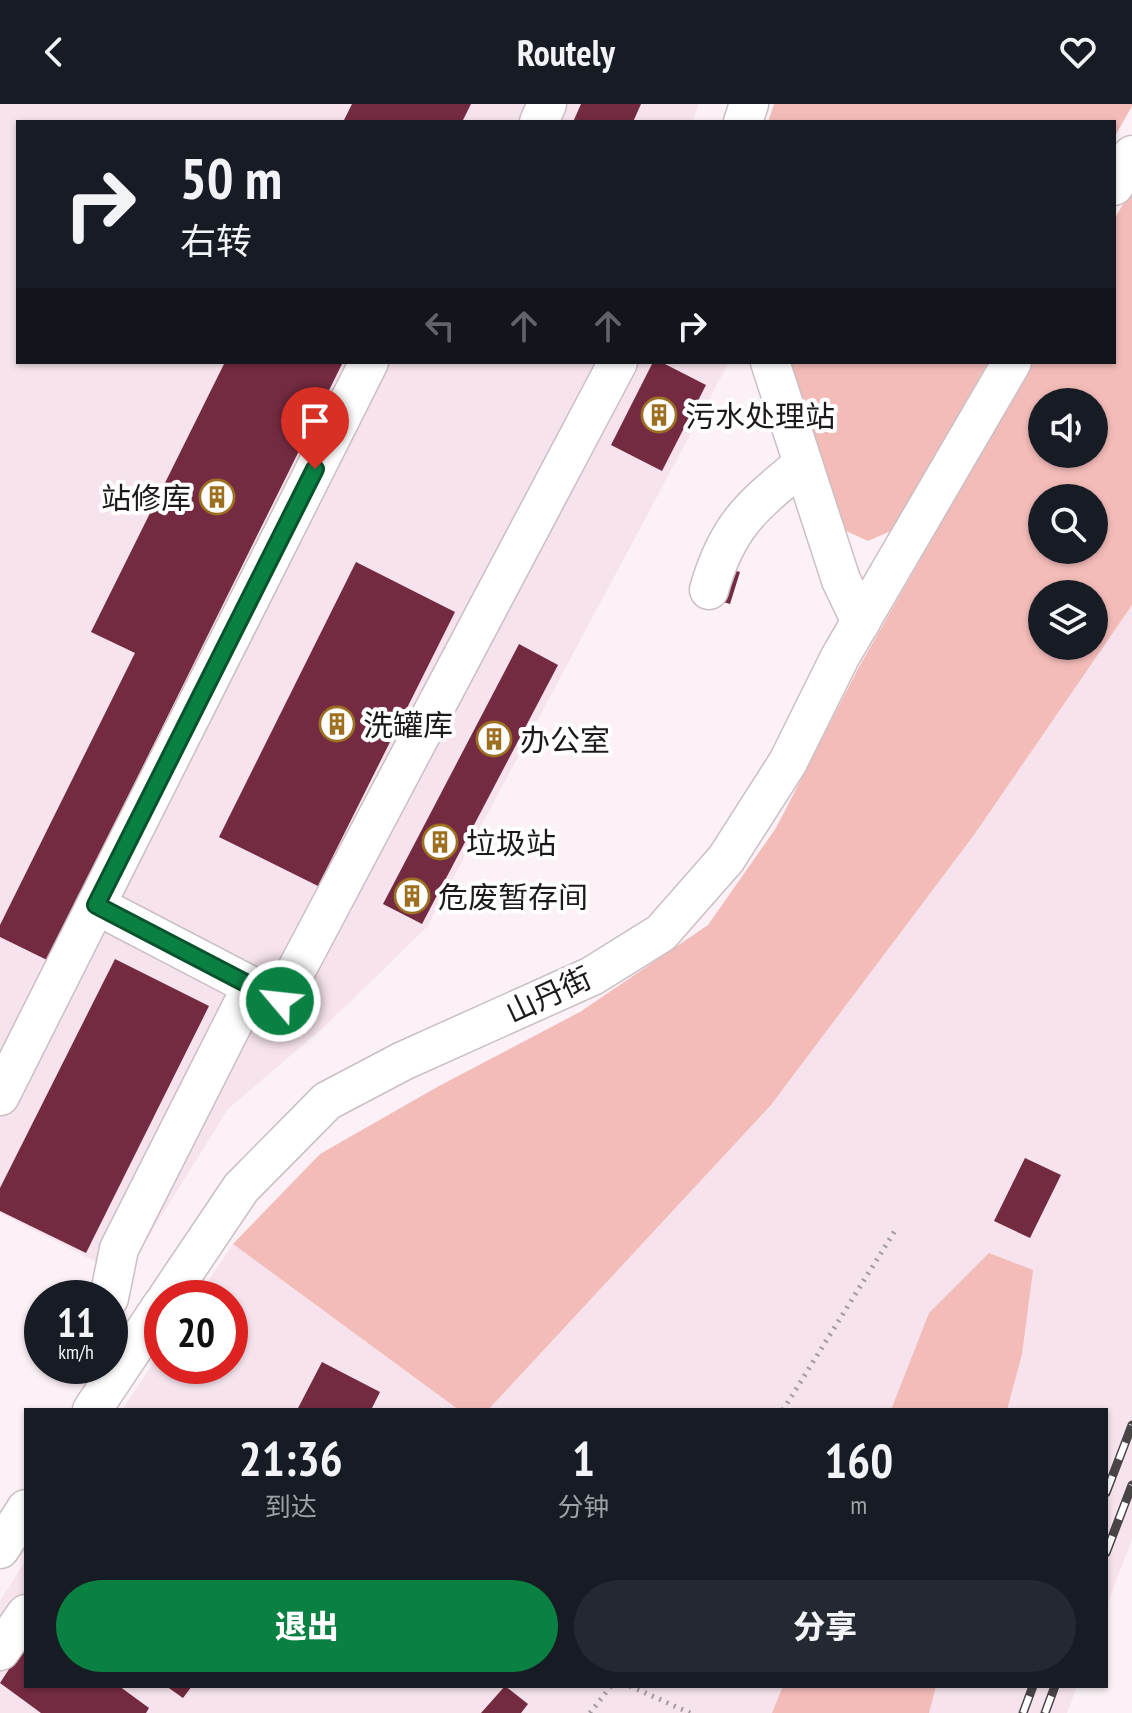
<!DOCTYPE html>
<html lang="zh">
<head>
<meta charset="utf-8">
<style>
  body { margin:0; font-family:"PT Sans Narrow","Noto Sans SC",sans-serif; background:#242831; color:#f1f3f6; height:100vh; display:flex; flex-direction:column; font-size:30px; white-space:nowrap }
  * { box-sizing:border-box; margin:0 }
  p { font-size:26px; color:#9ea1a6 }
  .icon { flex:none; width:44px; height:44px; fill:none; stroke:currentColor; stroke-width:2; stroke-linecap:round; stroke-linejoin:round }
  .map { position:relative; flex:1; overflow:hidden }
  .sheet { position:absolute; left:24px; top:1304px; width:1084px; height:280px; display:flex; flex-direction:column; background:#171b24; border-radius:0px; box-shadow:0 2px 6px #0004 }
  .sheet>* { flex:none }
  .top-card { position:absolute; left:16px; top:16px; width:1100px; height:244px; border-radius:0px; box-shadow:0 2px 6px #0004; background:#171b24; color:#f1f3f6; overflow:hidden }
  .tools { position:absolute; left:1028px; top:284px; display:grid; gap:16px }
  .tools a { display:grid; place-items:center; width:80px; height:80px; border-radius:50%; background:#171b24; box-shadow:0 2px 6px #0004; font-size:40px }
  .speed { position:absolute; left:24px; top:1176px; display:flex; gap:16px; font-size:40px; font-weight:700; text-align:center }
  .speed>* { display:grid; place-content:center; width:104px; height:104px; border-radius:50%; background:#171b24; box-shadow:0 2px 6px #0004; line-height:1 }
  .speed small { font-size:20px; font-weight:400 }
  .speed .limit { border:12px solid #d22; background:#fff; color:#111 }
  .pin { position:absolute; display:grid; place-items:center; width:68px; height:68px; color:#fff; margin:-82px -34px; border-radius:50% 50% 50% 0; rotate:-45deg; box-shadow:0 0 8px #0007 }
  .pin .icon { rotate:45deg }
  .me { position:absolute; width:88px; margin:-44px; rotate:298deg; stroke-linejoin:round; filter:drop-shadow(0 0 6px #0008) }
  .turn { display:flex; align-items:center; gap:28px; height:168px; padding:0 32px; font-size:36px }
  .turn .icon { width:104px; height:104px; stroke-width:2.5 }
  .turn b { display:block; font-size:56px; line-height:68px }
  .lanes { display:flex; align-items:center; height:76px; padding:0 32px; background:#0003; justify-content:center; gap:40px; direction:ltr }
  .lanes .off { opacity:.35 }
  .eta { display:flex; justify-content:space-evenly; align-items:center; height:136px; text-align:center }
  .eta b { font-size:48px; font-weight:800; line-height:56px }
  .primary-button { display:flex; gap:16px; margin-top:auto; padding:16px 32px }
  .primary-button a { flex:1; height:92px; border-radius:48px; background:#0b8043; color:#fff; font-size:32px; font-weight:800; line-height:92px; text-align:center }
  .primary-button a+a { background:#242831; color:#f1f3f6 }
  header { display:flex; justify-content:space-between; align-items:center; height:104px; padding:0 32px; background:#171b24; font-size:36px; font-weight:800 }
  .map>svg:first-child { display:block }
  .built { fill:#f7e3ed }
  .green { fill:#f4bcb9; fill-rule:evenodd }
  .building { fill:#742b41 }
  .lines { fill:none; stroke-linecap:round; stroke-linejoin:round }
  .minor-casing { stroke:#cabfc4; stroke-width:41 }
  .path { stroke:#a39b9f; stroke-width:5; stroke-dasharray:2 6; stroke-linecap:butt }
  .minor { stroke:#fff; stroke-width:38 }
  .rail-casing { stroke:#494446; stroke-width:9 }
  .rail { stroke:#fff; stroke-width:6; stroke-dasharray:18; stroke-linecap:butt }
  .route-casing { stroke:#07532c; stroke-width:20 }
  .route { stroke:#0b8043; stroke-width:14 }
  .labels { text-anchor:middle; dominant-baseline:central; stroke-width:8; stroke-linejoin:round; paint-order:stroke }
  .poi-label { font-size:30px; fill:#1e1a1c; stroke:#fff; text-anchor:start }
  .street-label { font-size:30px; fill:#1e1a1c; stroke:#fff }
</style>
</head>
<body>
<header><svg class="icon" aria-label="back" viewBox="0 0 24 24"><path d="M15 5l-7 7 7 7"/></svg>Routely<svg class="icon" aria-label="heart" viewBox="0 0 24 24"><path d="M12 20l-8-8c-3-5 5-10 8-4 3-6 11-1 8 4z"/></svg></header>
<div class="map">
<svg width="1132" height="1609" viewBox="0 0 1132 1609">
  <rect width="100%" height="100%" fill="#fcf1f6"/>
  <g class="built">
    <polygon points="0,0 699,0 692,18 18,18 18,258 729,258 427,823 325,922 228,1005 124,1172 0,1109"/>
    <polygon points="1132,501 1132,1435 1106,1504 1106,1306 488,1306 771,1001 974,731"/>
    <polygon points="233,1140 459,1306 122,1306 162,1246 162,1262 230,1262 230,1194 197,1194"/>
    <polygon points="26,1456 26,1582 1077,1582 1067,1609 0,1609 0,1497"/>
  </g>
  <g class="green">
    <polygon points="774,0 1132,0 1132,2 1114,34 1114,18 768,18"/>
    <path d="M1132,84V501L974,731L771,1001L488,1306H459L233,1140L320,1050L439,982L580,908L708,821L776,724L859,563L1033,258H1114V116ZM1042,298H1094V350H1042ZM1042,394H1094V446H1042ZM1042,490H1094V542H1042Z"/>
    <polygon points="789,258 988,258 893,426 868,437 846,427"/>
    <polygon points="989,1149 1033,1166 1022,1250 1007,1306 891,1306 929,1209"/>
    <polygon points="783,1582 936,1582 929,1609 772,1609"/>
  </g>
  <g class="building">
    <polygon points="352,0 471,0 462,18 343,18"/>
    <polygon points="581,0 641,0 633,18 573,18"/>
    <polygon points="225,258 343,258 47,856 0,833 0,821 135,549 91,528"/>
    <polygon points="653,258 661,258 706,281 662,367 611,341"/>
    <polygon points="356,458 455,508 318,782 219,733"/>
    <polygon points="720,462 740,468 730,500 710,494"/>
    <polygon points="519,540 558,561 422,820 383,800"/>
    <polygon points="115,855 209,902 86,1149 0,1107 0,1084"/>
    <polygon points="1025,1054 1061,1071 1030,1134 994,1117"/>
    <polygon points="322,1258 380,1288 371,1306 297,1306"/>
    <polygon points="26,1539 26,1582 119,1582 149,1604 146,1609 41,1609 0,1579"/>
    <polygon points="166,1582 192,1582 183,1594"/>
    <polygon points="505,1582 528,1600 521,1609 481,1609"/>
  </g>
  <g class="lines">
    <g class="minor-casing">
      <g id="minor">
        <polyline points="539,18 547,0"/>
        <polyline points="743,18 749,0"/>
        <polyline points="1114,82 1132,51"/>
        <polyline points="770,258 841,476 861,518"/>
        <path d="M709,486C727,421 753,401 803,360"/>
        <polyline points="96,801 280,897 618,258"/>
        <polyline points="0,992 369,258"/>
        <polyline points="109,1194 119,1145 252,882"/>
        <polyline points="167,1194 241,1084 327,997 403,957 592,872 661,829 726,755 788,658 840,553 1012,258"/>
        <polyline points="92,1306 162,1201"/>
        <polyline points="0,1445 26,1405"/>
        <polyline points="0,1547 26,1510"/>
      </g>
    </g>
    <g class="path">
      <polyline points="783,1306 896,1125"/>
      <polyline points="630,1582 690,1609"/>
      <polyline points="590,1609 611,1582"/>
    </g>
    <use href="#minor" class="minor"/>
    <g class="rail-casing">
      <g id="rail">
        <polyline points="1106,1389 1132,1321"/>
        <polyline points="1106,1449 1132,1381"/>
        <polyline points="1023,1609 1033,1582"/>
        <polyline points="1045,1609 1055,1582"/>
      </g>
    </g>
    <use href="#rail" class="rail"/>
  </g>
  <g class="lines">
    <g class="route-casing">
      <polyline id="route" points="280,897 96,801 315,365"/>
    </g>
    <use href="#route" class="route"/>
  </g>
  <defs>
    <g id="building-ring" transform="scale(1.8)"><circle r="9.5" fill="#fff" stroke="#9d7021" stroke-width="1.5"/><path d="M-4-6H4V6H1V3H-1V6H-4ZM-2.5-4.3h1.7v1.8h-1.7ZM.8-4.3h1.7v1.8H.8ZM-2.5-1h1.7V.8h-1.7ZM.8-1h1.7V.8H.8Z" fill="#9d7021"/></g>
  </defs>
  <g fill-rule="evenodd">
    <use href="#building-ring" x="659" y="311"/>
    <use href="#building-ring" x="217" y="393"/>
    <use href="#building-ring" x="337" y="620"/>
    <use href="#building-ring" x="494" y="635"/>
    <use href="#building-ring" x="440" y="738"/>
    <use href="#building-ring" x="412" y="792"/>
  </g>
  <g class="labels">
    <g class="poi-label">
      <text x="685" y="311">污水处理站</text>
      <text x="191" y="393" text-anchor="end">站修库</text>
      <text x="363" y="620">洗罐库</text>
      <text x="520" y="635">办公室</text>
      <text x="466" y="738">垃圾站</text>
      <text x="438" y="792">危废暂存间</text>
    </g>
    <g class="street-label">
      <text transform="translate(548 890) rotate(-25)">山丹街</text>
    </g>
  </g>
</svg>
<div class="tools">
<a><svg class="icon" aria-label="sound" viewBox="0 0 24 24"><path d="M4 9h4l5-4v14l-5-4H4zM17 9q2 3 0 6"/></svg></a>
<a><svg class="icon" aria-label="search" viewBox="0 0 24 24"><circle cx="10" cy="10" r="6"/><path d="M15 15l6 6"/></svg></a>
<a><svg class="icon" aria-label="layers" viewBox="0 0 24 24"><path d="M12 4l9 5-9 5-9-5zM3 14l9 5 9-5"/></svg></a>
</div>
<div class="speed"><div>11<small>km/h</small></div><div class="limit">20</div></div>
<div class="pin" style="left:315px;top:365px;background:#d93025"><svg class="icon" aria-label="arrive" viewBox="0 0 24 24"><path d="M6 21V4h12l-3 4 3 4H6"/></svg></div>
<svg class="me" style="left:280px;top:897px" viewBox="-20 -20 40 40"><circle r="17" fill="#0b8043" stroke="#fff" stroke-width="3"/><path d="M0-11L8 9 0 5-8 9z" fill="#fff"/></svg>
<div class="top-card">
<div class="turn"><svg class="icon" aria-label="right" viewBox="0 0 24 24"><path d="M7 20v-9h11M14 6l5 5-5 5"/></svg><div><b>50 m</b>右转</div></div>
<div class="lanes"><svg class="icon off" aria-label="left" viewBox="0 0 24 24"><path d="M17 20v-9H6M10 6l-5 5 5 5"/></svg><svg class="icon off" aria-label="ahead" viewBox="0 0 24 24"><path d="M12 20V5M6 11l6-6 6 6"/></svg><svg class="icon off" aria-label="ahead" viewBox="0 0 24 24"><path d="M12 20V5M6 11l6-6 6 6"/></svg><svg class="icon" aria-label="right" viewBox="0 0 24 24"><path d="M7 20v-9h11M14 6l5 5-5 5"/></svg></div>
</div>
<section class="sheet">
<div class="eta">
<div><b>21:36</b><p>到达</p></div>
<div><b>1</b><p>分钟</p></div>
<div><b>160</b><p>m</p></div>
</div>
<div class="primary-button"><a>退出</a><a>分享</a></div>
</section>
</div>
</body>
</html>
